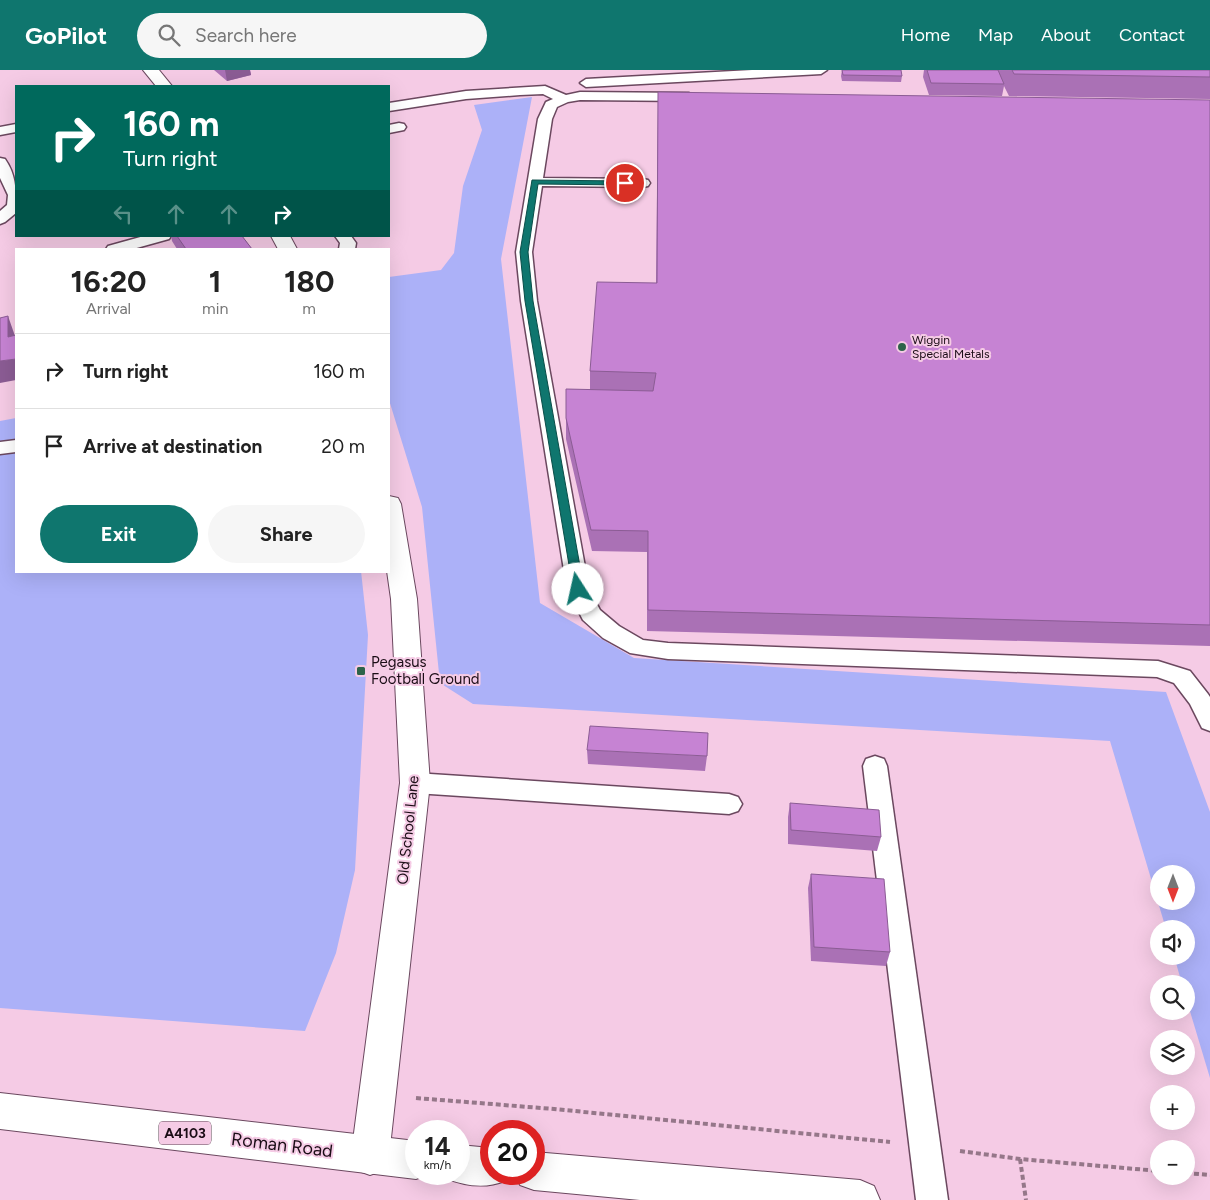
<!DOCTYPE html>
<html lang="en">
<head>
<meta charset="utf-8">
<style>
  body { margin:0; font-family:Figtree,sans-serif; background:#f6f6f6; color:#222; height:100vh; display:flex; flex-direction:column; font-size:19px; white-space:nowrap }
  * { box-sizing:border-box; margin:0 }
  p { font-size:16px; color:#767676 }
  .icon { flex:none; width:28px; height:28px; fill:none; stroke:currentColor; stroke-width:2; stroke-linecap:round; stroke-linejoin:round }
  .map { position:relative; flex:1; overflow:hidden }
  .side { position:absolute; left:15px; top:178px; width:375px; height:325px; display:flex; flex-direction:column; background:#fff; border-radius:0px; box-shadow:0 5px 20px #0002 }
  .side>* { flex:none }
  .guide { position:absolute; left:15px; top:15px; width:375px; height:152px; border-radius:0px; box-shadow:0 5px 20px #0002; background:#00695c; color:#fff; overflow:hidden }
  .needle { width:32px; rotate:180deg }
  .tools { position:absolute; left:1150px; top:795px; display:grid; gap:10px }
  .tools a { display:grid; place-items:center; width:45px; height:45px; border-radius:50%; background:#fff; box-shadow:0 5px 20px #0002; font-size:25px }
  .speed { position:absolute; left:405px; top:1050px; display:flex; gap:10px; font-size:25px; font-weight:700; text-align:center }
  .speed>* { display:grid; place-content:center; width:65px; height:65px; border-radius:50%; background:#fff; box-shadow:0 5px 20px #0002; line-height:1 }
  .speed small { font-size:12px; font-weight:400 }
  .speed .limit { border:8px solid #d22; background:#fff; color:#111 }
  .pin { position:absolute; display:grid; place-items:center; width:42px; height:42px; color:#fff; margin:-21px; border:2px solid #fff; border-radius:50%; box-shadow:0 1px 5px #0007 }
  .me { position:absolute; width:55px; margin:-28px; rotate:350deg; stroke-linejoin:round; filter:drop-shadow(0 0 4px #0008) }
  .turn { display:flex; align-items:center; gap:18px; height:105px; padding:0 25px; font-size:22px }
  .turn .icon { width:65px; height:65px; stroke-width:2.5 }
  .turn b { display:block; font-size:35px; line-height:42px }
  .lanes { display:flex; align-items:center; height:48px; padding:0 25px; background:#0003; justify-content:center; gap:25px; direction:ltr }
  .lanes .off { opacity:.35 }
  .eta { display:flex; justify-content:space-evenly; align-items:center; height:85px; text-align:center }
  .eta b { font-size:30px; font-weight:700; line-height:35px }
  .primary-button { display:flex; gap:10px; margin-top:auto; padding:10px 25px }
  .primary-button a { flex:1; height:58px; border-radius:30px; background:#0f766e; color:#fff; font-size:20px; font-weight:700; line-height:58px; text-align:center }
  .primary-button a+a { background:#f6f6f6; color:#222 }
  ul { padding:0; list-style:none }
  li { display:flex; align-items:center; gap:15px; height:75px; padding:0 25px; border-top:1px solid #e0e0e0 }
  li div { flex:1 }
  li b { display:block; font-size:19px }
  li em { font-style:normal }
  header { display:flex; align-items:center; gap:30px; box-sizing:border-box; height:70px; padding:0 25px; background:#0f766e; color:#fff }
  header strong { font-size:24px }
  nav { display:flex; gap:28px; margin-inline-start:auto; font-size:18px }
  .search { width:350px; height:45px; background:#f6f6f6; display:flex; align-items:center; gap:12px; box-sizing:border-box; padding:0 18px; border-radius:28px; color:#767676; font-size:19px }
  .map>svg:first-child { display:block }
  .green { fill:#acb1f8; fill-rule:evenodd }
  .lines { fill:none; stroke-linecap:round; stroke-linejoin:round }
  .service-casing { stroke:#6b485f; stroke-width:3 }
  .tertiary-casing { stroke:#6b485f; stroke-width:2 }
  .primary-casing { stroke:#6b485f; stroke-width:2 }
  .path { stroke:#957789; stroke-width:4; stroke-dasharray:5 3; stroke-linecap:butt }
  .service { fill:#fff; fill-rule:evenodd }
  .tertiary { fill:#fff; fill-rule:evenodd }
  .primary { fill:#fff; fill-rule:evenodd }
  .wall { fill:#aa71b5 }
  .shaded-wall { fill:#8b5c94 }
  .building { fill:#c683d3; stroke:#8b5c94 }
  .route { fill:#0f766e; stroke:#0a4d48 }
  .poi-dot { fill:#2d6349; stroke:#f5cbe5; stroke-width:2 }
  .labels { text-anchor:middle; dominant-baseline:central; stroke-width:4; stroke-linejoin:round; paint-order:stroke }
  .far-poi-label { font-size:12px; fill:#1b0d16; stroke:#f5cbe5; text-anchor:start }
  .shield { fill:#f5cbe5; stroke:#5c4654; stroke-width:1 }
  .shield-label { font-size:14px; font-weight:bold; fill:#1b0d16 }
  .poi-label { font-size:15px; fill:#1b0d16; stroke:#f5cbe5; text-anchor:start }
  .street-label { font-size:15px; fill:#1b0d16; stroke:#f5cbe5 }
  .near-street-label { font-size:18px; fill:#1b0d16; stroke:#f5cbe5 }
</style>
</head>
<body>
<header>
<strong>GoPilot</strong>
<div class="search"><svg class="icon" aria-label="search" viewBox="0 0 24 24"><circle cx="10" cy="10" r="6"/><path d="M15 15l6 6"/></svg>Search here</div>
<nav><a>Home</a><a>Map</a><a>About</a><a>Contact</a></nav>
</header>
<div class="map">
<svg width="1210" height="1130" viewBox="0 0 1210 1130">
  <rect width="100%" height="100%" fill="#f5cbe5"/>
  <g class="green">
    <path d="M532,27L501,189L540,533L634,588L1166,622L1210,742V1008L1186,928V914H1182L1174,886H1186V859H1166L1110,671L473,634L440,613L422,437L389,330V207L441,200L454,183L463,116L482,60L474,35ZM1159,804H1186V831H1159Z"/>
    <polygon points="16,348 16,501 361,501 368,565 355,800 336,883 305,961 0,938 0,351"/>
  </g>
  <g class="lines">
    <g class="service-casing">
      <g id="service">
        <polygon points="752,0 827,0 821,4 586,17 580,13 586,9"/>
        <polygon points="545,16 566,25 580,22 689,23 696,27 689,31 580,30 568,32 557,37 552,49 543,108 643,109 648,110 650,113 648,116 643,117 542,116 532,182 537,231 589,519 600,540 619,556 643,570 668,573 1158,591 1190,601 1208,624 1210,627 1210,661 1202,658 1190,634 1174,613 1157,607 668,589 630,583 603,568 583,550 567,519 521,231 516,182 538,49 546,32 553,29 543,24 520,25 466,29 389,41 389,33 466,21"/>
        <polygon points="399,53 404,54 406,57 404,60 389,63 389,55"/>
        <polygon points="16,54 16,62 0,65 0,57"/>
        <path d="M0,88L5,89C17,106 16,123 16,143L5,152L0,154V141L7,135L8,125L0,108Z"/>
        <polygon points="144,166 171,166 169,169 133,179 106,179 108,176"/>
        <polygon points="335,166 351,166 356,173 355,179 339,179 340,173"/>
        <polygon points="16,370 16,382 0,384 0,372"/>
        <polygon points="875,686 884,689 887,696 948,1130 916,1130 863,696 866,689"/>
        <polygon points="415,703 729,724 738,727 742,734 738,741 729,744 415,723 406,720 402,713 406,706"/>
      </g>
    </g>
    <g class="tertiary-casing">
      <g id="tertiary">
        <polygon points="143,0 159,0 172,16 156,16"/>
        <polygon points="271,166 290,166 297,179 278,179"/>
        <polygon points="389,426 398,428 401,434 417,529 430,713 389,1086 384,1100 370,1105 356,1100 351,1086 400,713 391,529 387,501 389,501"/>
      </g>
    </g>
    <g class="primary-casing">
      <g id="primary">
        <polygon points="0,1023 416,1071 416,1104 429,1104 416,1109 0,1059"/>
        <path d="M459,1075L491,1078V1104H508L505,1111C485,1119 465,1116 445,1108L444,1104H459Z"/>
        <polygon points="534,1082 860,1110 874,1116 880,1130 640,1130 534,1120 520,1115 516,1104 534,1104"/>
      </g>
    </g>
    <g class="path">
      <polyline points="416,1028 554,1039 890,1072"/>
      <polyline points="960,1081 1020,1089 1159,1101"/>
      <polyline points="1020,1089 1026,1130"/>
      <polyline points="1186,1103 1210,1105"/>
    </g>
    <use href="#service" class="service"/>
    <use href="#tertiary" class="tertiary"/>
    <use href="#primary" class="primary"/>
  </g>
  <g class="wall">
    <polygon points="214,0 250,0 251,5 227,11"/>
    <polygon points="842,0 902,6 901,12 842,11 841,6"/>
    <polygon points="924,0 1210,0 1210,29 1009,26 1004,16 1002,26 929,25 923,7"/>
    <polygon points="1210,30 1210,576 647,561 647,482 592,481 566,369 566,319 590,320 590,301 656,213 658,40"/>
    <polygon points="171,166 242,166 252,179 177,179 172,171"/>
    <polygon points="587,680 707,686 705,701 588,694"/>
    <polygon points="790,733 881,767 877,781 788,774 788,747"/>
    <polygon points="811,804 890,882 886,896 811,891 808,818"/>
  </g>
  <g class="shaded-wall">
    <polygon points="225,0 250,0 251,5 227,11"/>
    <polygon points="8,246 15,266 8,267"/>
    <polygon points="16,289 16,310 0,313 0,291"/>
  </g>
  <g class="building">
    <polygon points="842,0 901,0 902,6 843,5"/>
    <polygon points="927,0 998,0 1004,14 931,13"/>
    <polygon points="1012,0 1210,0 1210,7 1014,4"/>
    <polygon points="658,22 1210,30 1210,555 648,540 648,461 591,460 566,348 566,319 653,321 656,303 590,301 597,212 657,213"/>
    <polygon points="177,166 242,166 252,179 186,179"/>
    <polygon points="8,246 8,267 16,265 16,289 0,291 0,248"/>
    <polygon points="590,656 708,663 707,686 587,680"/>
    <polygon points="790,733 879,740 881,767 791,760"/>
    <polygon points="811,804 884,809 890,882 814,877"/>
  </g>
  <polygon class="route" points="532,110 625,111 629,113 625,115 538,114 528,182 533,231 584,519 578,523 573,519 525,231 520,182"/>
  <g class="poi-dot">
    <circle cx="902" cy="277" r="5"/>
    <rect x="356" y="596" width="10" height="10" rx="2.5"/>
  </g>
  <g class="labels">
    <g class="far-poi-label">
      <text x="912" y="270">Wiggin<tspan x="912" dy="14">Special Metals</tspan></text>
    </g>
    <rect class="shield" x="159" y="1051.5" width="52" height="23" rx="4"/>
    <g class="shield-label">
      <text x="185" y="1063">A4103</text>
    </g>
    <g class="poi-label">
      <text x="371" y="592">Pegasus<tspan x="371" dy="17">Football Ground</tspan></text>
    </g>
    <g class="street-label">
      <text transform="translate(408 760) rotate(-84)">Old School Lane</text>
    </g>
    <g class="near-street-label">
      <text transform="translate(282 1075) rotate(7)">Roman Road</text>
    </g>
  </g>
</svg>
<div class="tools">
<a><svg class="needle" viewBox="-14 -14 28 28"><path d="M0-13l5 13h-10z" fill="#e53935"/><path d="M0 13l5-13h-10z" fill="#767676"/></svg></a>
<a><svg class="icon" aria-label="sound" viewBox="0 0 24 24"><path d="M4 9h4l5-4v14l-5-4H4zM17 9q2 3 0 6"/></svg></a>
<a><svg class="icon" aria-label="search" viewBox="0 0 24 24"><circle cx="10" cy="10" r="6"/><path d="M15 15l6 6"/></svg></a>
<a><svg class="icon" aria-label="layers" viewBox="0 0 24 24"><path d="M12 4l9 5-9 5-9-5zM3 14l9 5 9-5"/></svg></a>
<a>+</a>
<a>−</a>
</div>
<div class="speed"><div>14<small>km/h</small></div><div class="limit">20</div></div>
<div class="pin" style="left:625px;top:113px;background:#d93025"><svg class="icon" aria-label="arrive" viewBox="0 0 24 24"><path d="M6 21V4h12l-3 4 3 4H6"/></svg></div>
<svg class="me" style="left:578px;top:519px" viewBox="-20 -20 40 40"><circle r="19" fill="#fff"/><path d="M0-13L10 11 0 6-10 11z" fill="#0f766e"/></svg>
<div class="guide">
<div class="turn"><svg class="icon" aria-label="right" viewBox="0 0 24 24"><path d="M7 20v-9h11M14 6l5 5-5 5"/></svg><div><b>160 m</b>Turn right</div></div>
<div class="lanes"><svg class="icon off" aria-label="left" viewBox="0 0 24 24"><path d="M17 20v-9H6M10 6l-5 5 5 5"/></svg><svg class="icon off" aria-label="ahead" viewBox="0 0 24 24"><path d="M12 20V5M6 11l6-6 6 6"/></svg><svg class="icon off" aria-label="ahead" viewBox="0 0 24 24"><path d="M12 20V5M6 11l6-6 6 6"/></svg><svg class="icon" aria-label="right" viewBox="0 0 24 24"><path d="M7 20v-9h11M14 6l5 5-5 5"/></svg></div>
</div>
<section class="side">
<div class="eta">
<div><b>16:20</b><p>Arrival</p></div>
<div><b>1</b><p>min</p></div>
<div><b>180</b><p>m</p></div>
</div>
<ul>
<li><svg class="icon" aria-label="right" viewBox="0 0 24 24"><path d="M7 20v-9h11M14 6l5 5-5 5"/></svg><div><b>Turn right</b></div><em>160 m</em></li>
<li><svg class="icon" aria-label="arrive" viewBox="0 0 24 24"><path d="M6 21V4h12l-3 4 3 4H6"/></svg><div><b>Arrive at destination</b></div><em>20 m</em></li>
</ul>
<div class="primary-button"><a>Exit</a><a>Share</a></div>
</section>
</div>
</body>
</html>
